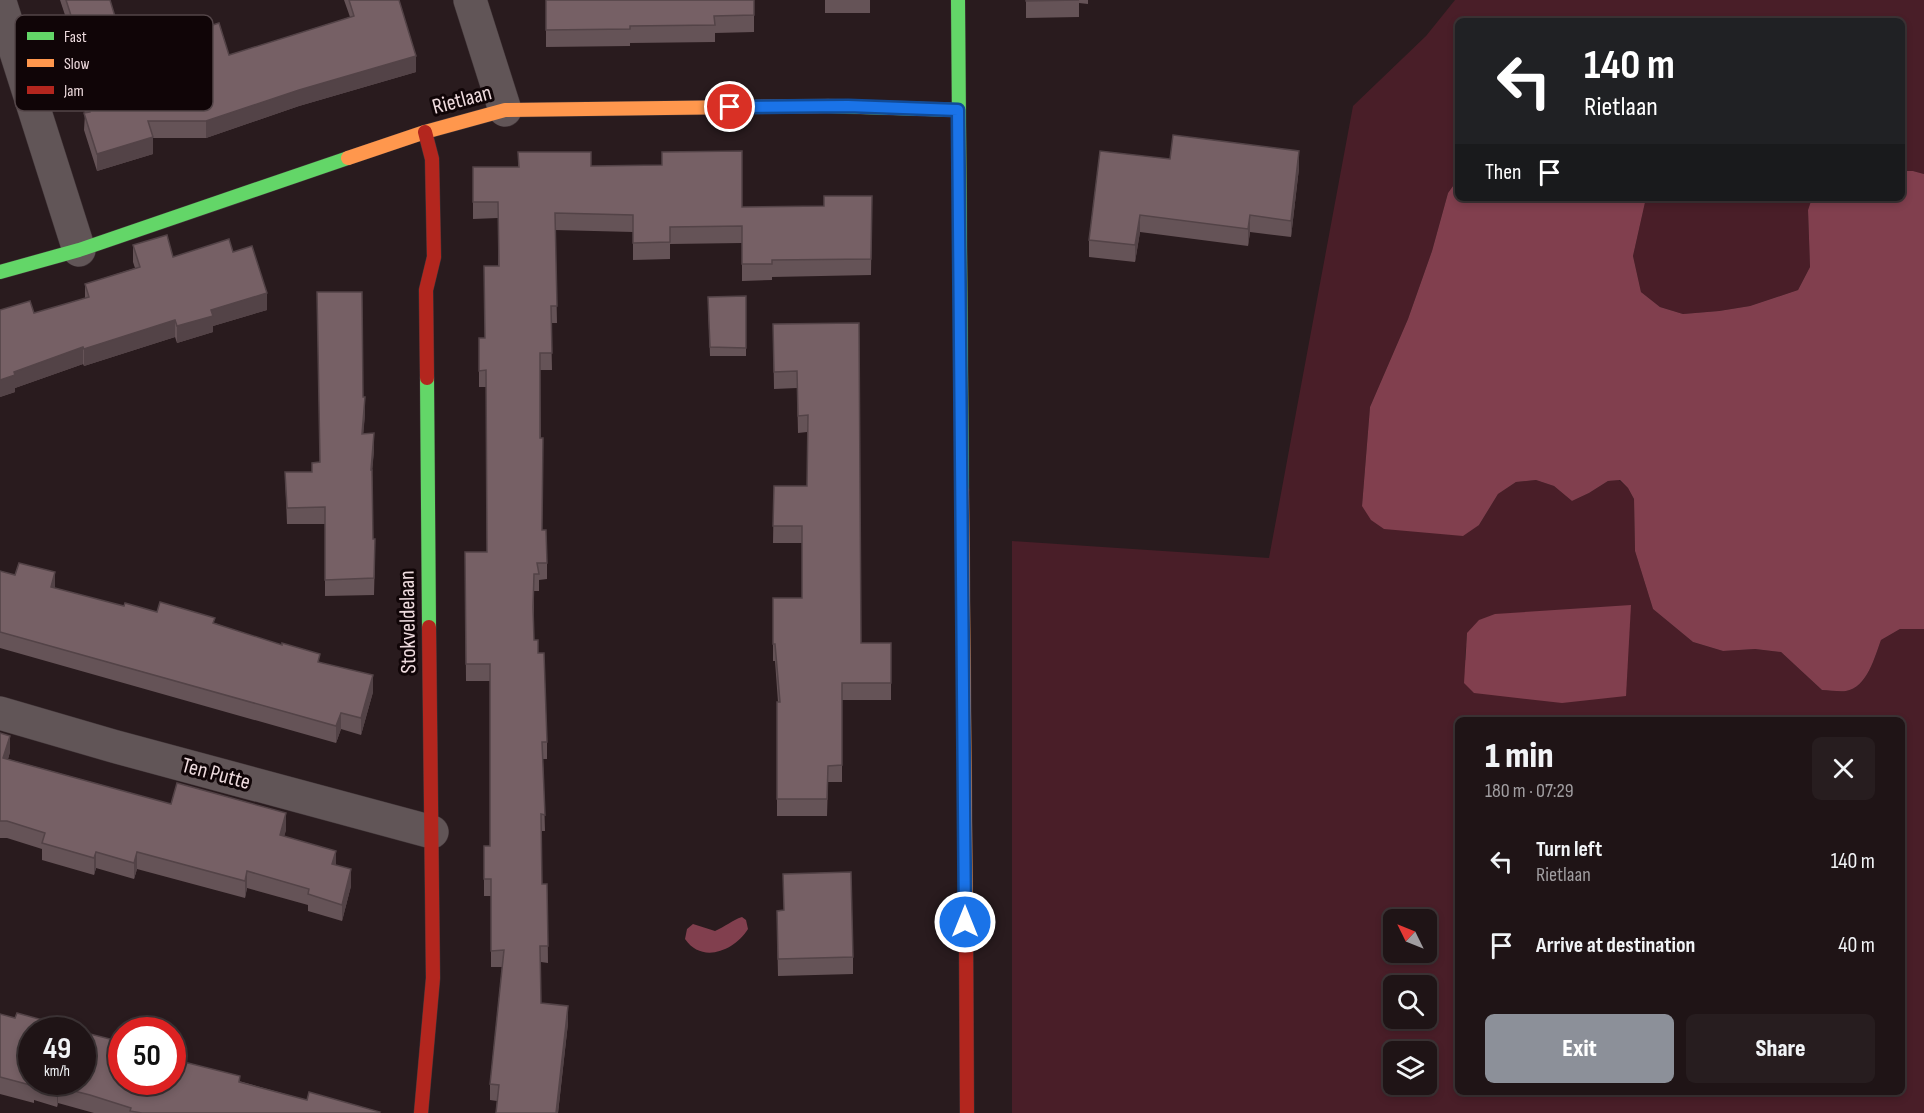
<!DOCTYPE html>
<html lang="en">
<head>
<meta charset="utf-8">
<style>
  body { margin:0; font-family:"Sofia Sans Condensed",sans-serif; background:#271d1f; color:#f1f3f6; height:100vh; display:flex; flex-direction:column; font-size:22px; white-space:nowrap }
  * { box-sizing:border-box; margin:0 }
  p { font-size:20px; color:#a19ea1 }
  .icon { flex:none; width:33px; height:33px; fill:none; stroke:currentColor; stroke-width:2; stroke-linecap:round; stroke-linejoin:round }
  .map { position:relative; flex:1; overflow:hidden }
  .drawer { position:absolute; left:1455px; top:717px; width:450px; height:378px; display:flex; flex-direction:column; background:#1f1416; border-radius:9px; box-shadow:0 3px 9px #0003,0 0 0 2px #3c3335 }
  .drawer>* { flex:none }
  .top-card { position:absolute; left:1455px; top:18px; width:450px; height:183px; border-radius:9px; box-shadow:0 3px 9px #0003,0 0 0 2px #3c3335; background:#202124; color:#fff; overflow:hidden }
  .needle { width:39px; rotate:313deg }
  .buttons { position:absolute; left:1383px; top:909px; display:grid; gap:12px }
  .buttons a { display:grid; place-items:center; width:54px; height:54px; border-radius:9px; background:#1f1416; box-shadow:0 3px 9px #0003,0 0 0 2px #3c3335; font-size:30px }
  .speed { position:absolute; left:18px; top:1017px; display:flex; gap:12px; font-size:30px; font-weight:700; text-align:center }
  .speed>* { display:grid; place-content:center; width:78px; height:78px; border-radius:50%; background:#1f1416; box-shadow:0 3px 9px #0003,0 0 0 2px #3c3335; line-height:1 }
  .speed small { font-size:15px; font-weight:400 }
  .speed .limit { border:9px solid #d22; background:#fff; color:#111 }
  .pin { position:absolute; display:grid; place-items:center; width:51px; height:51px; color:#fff; margin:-26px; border:3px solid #fff; border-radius:50%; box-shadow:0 2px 6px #0007 }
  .me { position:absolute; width:66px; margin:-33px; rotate:0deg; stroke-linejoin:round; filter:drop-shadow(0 0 4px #0008) }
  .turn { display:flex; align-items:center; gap:21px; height:126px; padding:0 30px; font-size:27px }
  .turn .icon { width:78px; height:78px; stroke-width:2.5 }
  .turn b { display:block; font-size:42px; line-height:51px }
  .then { display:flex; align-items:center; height:57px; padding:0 30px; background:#0003; gap:12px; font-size:22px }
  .round { display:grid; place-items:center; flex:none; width:63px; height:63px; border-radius:9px; background:#271d1f }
  .headline { display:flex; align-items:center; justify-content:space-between; height:102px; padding:0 30px }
  h1 { font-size:36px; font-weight:800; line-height:45px }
  .action { display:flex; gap:12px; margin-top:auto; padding:12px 30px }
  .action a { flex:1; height:69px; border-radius:9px; background:#8c9099; color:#fff; font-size:24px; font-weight:800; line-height:69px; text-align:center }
  .action a+a { background:#271d1f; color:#f1f3f6 }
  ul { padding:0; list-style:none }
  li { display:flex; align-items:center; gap:18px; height:84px; padding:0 30px }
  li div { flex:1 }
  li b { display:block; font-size:22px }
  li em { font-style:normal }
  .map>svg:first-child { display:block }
  .green { fill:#491e28; fill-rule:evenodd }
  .water { fill:#813f4e }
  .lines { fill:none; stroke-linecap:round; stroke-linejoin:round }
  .street-casing { stroke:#413538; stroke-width:34 }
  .fast-casing { stroke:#413538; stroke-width:15 }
  .slow-casing { stroke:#413538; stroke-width:15 }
  .jam-casing { stroke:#413538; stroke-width:15 }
  .street { stroke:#615557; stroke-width:33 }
  .fast { stroke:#63d668; stroke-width:14 }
  .slow { stroke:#ff974d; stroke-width:14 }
  .jam { stroke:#b3261e; stroke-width:14 }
  .wall { fill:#655357 }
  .shaded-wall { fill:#534347 }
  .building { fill:#766065; stroke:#534347; stroke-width:1.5 }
  .route-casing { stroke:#114b97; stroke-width:15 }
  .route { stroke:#1a73e8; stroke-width:10 }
  .labels { text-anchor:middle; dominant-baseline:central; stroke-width:6; stroke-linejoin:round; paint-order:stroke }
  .street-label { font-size:22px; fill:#eedbde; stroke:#100507 }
  .key { fill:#100507; stroke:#534548; stroke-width:1.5 }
  .key-label { font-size:16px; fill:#eedbde }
</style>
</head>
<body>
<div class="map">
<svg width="1924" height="1113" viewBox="0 0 1924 1113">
  <rect width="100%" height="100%" fill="#291b1e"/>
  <g class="green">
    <path d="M1455,0H1924V174L1913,171H1902V21H1458V179L1448,193L1432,251L1408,319L1370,407L1362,506L1479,525L1498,494L1516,482L1536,480L1554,486L1572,501L1589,493L1608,481L1619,480L1628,488L1634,499L1635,551L1653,609L1693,642L1723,651L1755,649L1781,652L1822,690C1829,690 1839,692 1846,691C1867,688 1875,656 1881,640L1900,629H1924V1113H1012V541L1269,558L1353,106L1426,36ZM1467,633L1626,695L1465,660ZM1458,720H1902V1092H1458ZM1394,920H1426V952H1394ZM1394,986H1426V1018H1394ZM1394,1052H1426V1084H1394Z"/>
    <polygon points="1646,198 1812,198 1808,210 1810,267 1798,290 1750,306 1719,311 1683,314 1660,307 1641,292 1633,256"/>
  </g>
  <g class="water">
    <path d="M1902,171H1913L1924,174V629H1900L1881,640C1875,656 1867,688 1846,691C1839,692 1829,690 1822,690L1781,652L1755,649L1723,651L1693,642L1653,609L1635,551L1634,499L1628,488L1620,480L1608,481L1589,493L1572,501L1554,486L1536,480L1516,482L1498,494L1479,525L1463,536L1384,529L1371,520L1362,506L1370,407L1408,319L1432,251L1448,193L1458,179V198H1646L1633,256L1641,292L1660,307L1683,314L1719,311L1750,306L1798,290L1810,267L1808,210L1812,198H1902Z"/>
    <polygon points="1631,605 1626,696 1562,703 1474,693 1464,683 1467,633 1479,620 1495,614"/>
    <path d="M742,917L746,920L748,929C734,951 702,964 685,939L687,929L693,924L715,931C725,927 732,920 742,917Z"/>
  </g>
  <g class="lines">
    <g class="street-casing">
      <g id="street">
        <polyline points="470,0 505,110"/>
        <polyline points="0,2 79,250"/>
        <polyline points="0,713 113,746 432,832"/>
      </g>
    </g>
    <g class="fast-casing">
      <g id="fast">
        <polyline points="958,0 962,490"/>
        <polyline points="828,106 958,110"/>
        <polyline points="0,272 79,250 348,158"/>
        <polyline points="427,378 429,627"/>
      </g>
    </g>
    <g class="slow-casing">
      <g id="slow">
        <polyline points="348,158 425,132 505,110 828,106"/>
        <polyline points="962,490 966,930"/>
      </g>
    </g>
    <g class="jam-casing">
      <g id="jam">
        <polyline points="425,132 432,159 434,257 426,290 427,378"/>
        <polyline points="966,930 967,1113"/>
        <polyline points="421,1113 433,978 429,627"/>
      </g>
    </g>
    <use href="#street" class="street"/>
    <use href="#fast" class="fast"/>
    <use href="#slow" class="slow"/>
    <use href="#jam" class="jam"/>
  </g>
  <g class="wall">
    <polygon points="60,0 110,0 126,53 229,55 350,17 344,0 399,0 416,72 299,106 206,138 153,138 153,154 97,171 84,130 85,113 66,54 66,37 72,36"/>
    <polygon points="546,0 754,0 754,32 715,33 715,42 630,43 630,46 546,47"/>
    <rect x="825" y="0" width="45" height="13"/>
    <polygon points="1026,0 1088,0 1088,4 1079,3 1079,17 1026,18"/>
    <polygon points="518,152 591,166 742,207 824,206 872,196 871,275 772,277 772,280 742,281 742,243 670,244 670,259 633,260 633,232 555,230 557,323 551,323 552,370 540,370 542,530 547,563 547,579 539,580 539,591 534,591 534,640 538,653 547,742 547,759 543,759 545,831 541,831 542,884 547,884 548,963 541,962 541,1003 568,1023 558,1113 496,1113 497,1101 490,1100 490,1084 502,967 491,967 491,896 484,896 484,846 490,846 490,681 466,681 465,552 487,552 486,387 479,387 479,338 485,338 498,266 498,218 473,219 473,167 518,167"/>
    <polygon points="1170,159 1299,168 1291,237 1250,232 1248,246 1140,232 1135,262 1089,257 1089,240"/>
    <polygon points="133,245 173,257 233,252 267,310 213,326 213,332 177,343 175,337 84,366 83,364 15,388 15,392 0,397 34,313 85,298 85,284 135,268 133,262"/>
    <polygon points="746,296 746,356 710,356 708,305"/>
    <polygon points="859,323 861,643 891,643 891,700 842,700 842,782 828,782 827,816 777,816 777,702 778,702 775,661 773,661 773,598 802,598 802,543 773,543 774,486 807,486 807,432 798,433 797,388 774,389 773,324"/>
    <polygon points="363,397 365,414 363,434 374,450 372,470 373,539 375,555 374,595 325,596 325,524 287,524 285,472 312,472 319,462"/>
    <polygon points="0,571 55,588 124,606 215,623 320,662 373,692 361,735 341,729 336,743 0,648"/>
    <polygon points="0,733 10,752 8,759 171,804 286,830 284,836 336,865 351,886 342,921 308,911 308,905 247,888 245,898 137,869 134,879 96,868 94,875 42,860 42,849 7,838 0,838"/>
    <polygon points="783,874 853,957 853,974 778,976 777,928 784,910"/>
    <polygon points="0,1014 307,1100 380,1113 94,1113 58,1103 57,1107 34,1100 34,1103 0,1094"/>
  </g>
  <g class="shaded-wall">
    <polygon points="416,56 416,72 299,106 206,138 206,121 299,90"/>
    <polygon points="153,137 153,154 97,171 97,154"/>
    <polygon points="1299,151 1299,168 1291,237 1291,221"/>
    <polygon points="1140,215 1140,232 1135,262 1135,245"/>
    <polygon points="1250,215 1250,232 1248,246 1248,229"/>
    <polygon points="267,293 267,310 213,326 213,332 177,343 177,326 211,310"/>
    <polygon points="175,320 175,337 84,366 84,349"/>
    <polygon points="83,347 83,364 15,388 15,392 0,397 0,380 14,372"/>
    <polygon points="365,397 365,414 362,451 362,434"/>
    <polygon points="374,433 374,450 371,487 371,470"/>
    <polygon points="55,572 55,589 51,587"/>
    <polygon points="373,675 373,692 361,735 361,718"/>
    <polygon points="341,713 341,729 336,743 336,726"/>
    <polygon points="10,736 10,752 3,775 3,758"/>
    <polygon points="286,813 286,830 280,852 280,835"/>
    <polygon points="336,851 336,868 332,864"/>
    <polygon points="96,852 96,868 94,875 94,858"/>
    <polygon points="137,852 137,869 134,879 134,863"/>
    <polygon points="351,869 351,886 342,921 342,905"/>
    <polygon points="247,871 247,888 245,898 245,881"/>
    <polygon points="568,1006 568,1023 558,1113 556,1113"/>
    <polygon points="58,1087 58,1103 57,1107 57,1090"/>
  </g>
  <g class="building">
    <polygon points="66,0 110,0 126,53 219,23 229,55 354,16 349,0 399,0 416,56 299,90 206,121 148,121 153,137 97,154 84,113 90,112 66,37 77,34"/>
    <polygon points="546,0 754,0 754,15 714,16 715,25 630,26 630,29 546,30"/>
    <polygon points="1026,0 1079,0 1026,1"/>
    <polygon points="1173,135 1299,151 1291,221 1250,215 1248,229 1140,215 1135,245 1089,240 1100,151 1170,159"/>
    <polygon points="742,151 742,207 824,206 824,196 872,196 871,259 772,260 772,264 742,264 742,226 670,227 670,242 633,243 633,215 555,213 557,306 551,306 552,353 540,353 540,438 543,438 542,530 546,530 547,563 537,563 539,574 534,574 533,607 534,640 538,640 538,653 544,653 547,742 542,742 545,815 541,814 542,884 547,884 548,946 540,946 541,1003 568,1006 556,1113 496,1113 499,1085 490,1084 504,950 491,951 491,879 484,879 484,846 490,846 490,664 466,664 465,552 487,552 486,370 479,371 479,338 485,338 484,266 499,266 498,202 473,202 473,167 519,167 518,152 591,152 591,166 662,165 662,152"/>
    <polygon points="167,235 173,257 229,239 233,252 252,246 267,293 211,310 213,316 177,326 175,320 84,349 83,347 14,372 15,375 0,380 0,310 30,301 34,313 89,297 85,284 140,267 133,245"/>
    <polygon points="317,292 362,292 363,397 365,397 362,434 374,433 371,470 372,470 373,539 375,539 374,578 325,580 325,507 287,508 285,472 312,472 312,463 320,462"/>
    <polygon points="746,296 746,348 710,347 708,297"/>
    <polygon points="859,323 861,643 891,643 891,683 842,683 842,765 828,766 827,799 777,799 777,702 780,702 775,644 773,644 773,598 802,598 802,526 773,526 774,486 807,486 808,415 798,416 797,371 774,372 773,324"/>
    <polygon points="19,563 55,572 51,587 124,606 125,603 157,612 160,602 215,618 213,623 282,645 282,643 320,654 318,662 373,675 361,718 341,713 336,726 0,632 0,571 15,575"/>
    <polygon points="0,733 10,736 3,758 171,804 177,783 286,813 280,835 336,851 332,864 351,869 342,905 308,894 309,889 247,871 245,881 137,852 134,863 96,852 94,858 42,843 45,833 7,821 0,821"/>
    <polygon points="851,872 853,957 778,959 777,911 784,910 783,874"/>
    <polygon points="17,1013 79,1030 32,1030 32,1082 82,1082 82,1032 122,1042 122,1082 172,1082 172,1059 240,1076 239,1082 307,1100 309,1092 380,1112 379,1113 142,1113 130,1111 131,1108 90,1095 58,1087 57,1090 34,1084 34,1086 0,1077 0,1014 15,1018"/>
  </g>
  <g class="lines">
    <g class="route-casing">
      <polyline id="route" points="730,107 848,106 958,110 965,922"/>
    </g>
    <use href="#route" class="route"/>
  </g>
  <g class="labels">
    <g class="street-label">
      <text transform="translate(462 100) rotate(-15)">Rietlaan</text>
      <text transform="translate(408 622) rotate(-91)">Stokveldelaan</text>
      <text transform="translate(216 774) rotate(15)">Ten Putte</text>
    </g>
  </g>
  <rect x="15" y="15" width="198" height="96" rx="9" class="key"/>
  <rect x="27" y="32" width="27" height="8" fill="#63d668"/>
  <rect x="27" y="59" width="27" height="8" fill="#ff974d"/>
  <rect x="27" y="86" width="27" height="8" fill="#b3261e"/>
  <g class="key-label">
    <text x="64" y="42">Fast</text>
    <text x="64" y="69">Slow</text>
    <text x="64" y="96">Jam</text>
  </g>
</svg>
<div class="buttons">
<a><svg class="needle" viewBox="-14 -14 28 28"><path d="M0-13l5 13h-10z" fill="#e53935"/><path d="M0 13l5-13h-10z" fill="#a19ea1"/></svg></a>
<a><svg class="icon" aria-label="search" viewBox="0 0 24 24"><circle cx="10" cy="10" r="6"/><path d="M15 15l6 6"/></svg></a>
<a><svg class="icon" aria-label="layers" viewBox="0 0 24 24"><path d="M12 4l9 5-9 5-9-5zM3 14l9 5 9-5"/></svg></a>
</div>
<div class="speed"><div>49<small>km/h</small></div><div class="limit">50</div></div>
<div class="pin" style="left:730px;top:107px;background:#d93025"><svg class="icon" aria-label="arrive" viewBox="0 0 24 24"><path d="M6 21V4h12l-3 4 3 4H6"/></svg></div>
<svg class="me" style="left:965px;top:922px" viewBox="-20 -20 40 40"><circle r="17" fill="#1a73e8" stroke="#fff" stroke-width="3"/><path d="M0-11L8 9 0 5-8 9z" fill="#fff"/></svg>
<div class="top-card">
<div class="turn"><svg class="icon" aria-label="left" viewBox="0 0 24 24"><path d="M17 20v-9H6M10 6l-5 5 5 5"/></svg><div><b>140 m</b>Rietlaan</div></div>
<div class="then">Then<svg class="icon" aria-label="arrive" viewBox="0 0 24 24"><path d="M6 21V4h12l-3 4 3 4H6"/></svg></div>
</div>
<section class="drawer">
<div class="headline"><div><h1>1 min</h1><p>180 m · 07:29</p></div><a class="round"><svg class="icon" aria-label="close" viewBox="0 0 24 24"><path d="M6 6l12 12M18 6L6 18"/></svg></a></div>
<ul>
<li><svg class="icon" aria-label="left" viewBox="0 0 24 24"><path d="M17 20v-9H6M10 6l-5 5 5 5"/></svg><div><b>Turn left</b><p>Rietlaan</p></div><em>140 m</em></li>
<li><svg class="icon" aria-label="arrive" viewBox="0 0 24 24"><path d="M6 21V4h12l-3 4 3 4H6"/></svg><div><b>Arrive at destination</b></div><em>40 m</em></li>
</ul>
<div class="action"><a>Exit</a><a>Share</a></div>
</section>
</div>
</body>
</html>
